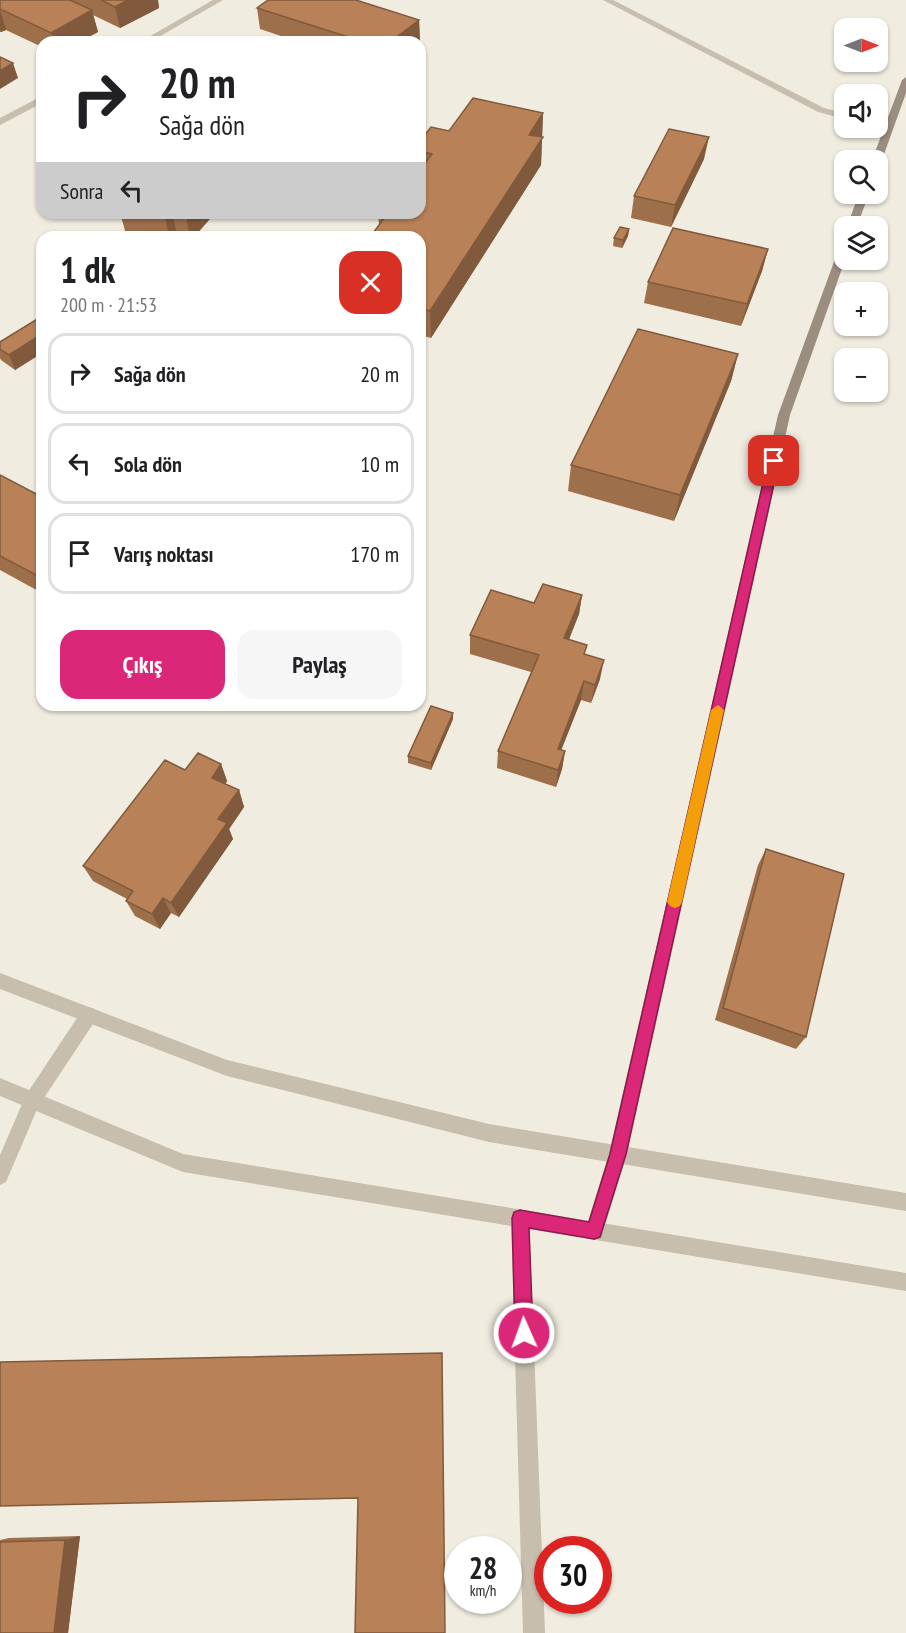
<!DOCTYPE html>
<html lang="tr">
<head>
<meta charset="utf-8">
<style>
  body { margin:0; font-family:"PT Sans Narrow",sans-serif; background:#f6f6f6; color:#202124; height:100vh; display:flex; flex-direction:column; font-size:22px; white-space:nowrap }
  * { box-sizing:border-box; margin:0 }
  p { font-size:20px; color:#757577 }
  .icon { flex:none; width:33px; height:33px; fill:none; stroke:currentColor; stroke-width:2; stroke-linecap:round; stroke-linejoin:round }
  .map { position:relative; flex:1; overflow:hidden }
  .details { position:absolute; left:36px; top:231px; width:390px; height:480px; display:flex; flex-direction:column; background:#fff; border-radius:18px; box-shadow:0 2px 4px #0004 }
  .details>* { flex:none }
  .banner { position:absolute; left:36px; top:36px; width:390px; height:183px; border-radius:18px; box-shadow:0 2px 4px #0004; background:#fff; color:#202124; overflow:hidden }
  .needle { width:39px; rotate:90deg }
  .buttons { position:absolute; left:834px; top:18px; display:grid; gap:12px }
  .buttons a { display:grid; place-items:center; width:54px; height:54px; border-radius:12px; background:#fff; box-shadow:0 2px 4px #0004; font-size:30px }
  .speed { position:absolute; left:444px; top:1536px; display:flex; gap:12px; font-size:30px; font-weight:700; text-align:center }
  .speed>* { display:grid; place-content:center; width:78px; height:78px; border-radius:50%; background:#fff; box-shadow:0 2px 4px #0004; line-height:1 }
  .speed small { font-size:15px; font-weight:400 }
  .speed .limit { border:9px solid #d22; background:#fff; color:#111 }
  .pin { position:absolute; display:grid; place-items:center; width:51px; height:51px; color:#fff; margin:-26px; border-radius:12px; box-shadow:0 3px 9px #0006 }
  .me { position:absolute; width:66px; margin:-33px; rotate:358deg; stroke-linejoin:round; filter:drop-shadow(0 0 4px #0008) }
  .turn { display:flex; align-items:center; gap:21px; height:126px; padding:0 24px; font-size:27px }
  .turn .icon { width:78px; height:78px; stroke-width:2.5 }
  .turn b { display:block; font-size:42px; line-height:51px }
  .then { display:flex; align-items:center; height:57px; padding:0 24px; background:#0003; gap:12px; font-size:22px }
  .round { display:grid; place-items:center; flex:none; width:63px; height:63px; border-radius:18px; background:#f6f6f6 }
  .head { display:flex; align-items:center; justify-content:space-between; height:102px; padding:0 24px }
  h1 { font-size:36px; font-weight:600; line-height:45px }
  .primary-button { display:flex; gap:12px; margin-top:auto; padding:12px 24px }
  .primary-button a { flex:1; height:69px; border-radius:18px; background:#db2777; color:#fff; font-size:24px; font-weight:600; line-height:69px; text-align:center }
  .primary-button a+a { background:#f6f6f6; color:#202124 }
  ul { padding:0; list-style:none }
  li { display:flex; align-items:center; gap:18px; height:81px; margin:0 12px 9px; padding:0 12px; border:3px solid #e0e0e0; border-radius:18px }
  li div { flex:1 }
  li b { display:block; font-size:22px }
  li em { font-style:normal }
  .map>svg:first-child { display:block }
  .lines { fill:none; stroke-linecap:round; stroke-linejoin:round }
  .minor { fill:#c7bead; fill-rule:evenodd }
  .tertiary { fill:#c7bead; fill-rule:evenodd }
  .secondary { fill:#9b8e7f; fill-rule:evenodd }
  .wall { fill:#9e6f4b }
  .shaded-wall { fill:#815a3d }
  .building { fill:#b88157; stroke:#815a3d; stroke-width:1.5 }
  .route { fill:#db2777; stroke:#8e194d; stroke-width:1.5 }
  .slow { fill:#f59e0b }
</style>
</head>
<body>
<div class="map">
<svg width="906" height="1633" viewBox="0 0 906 1633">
  <rect width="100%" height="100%" fill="#f0ece0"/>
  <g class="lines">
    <g class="minor">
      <polygon points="213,0 223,0 150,42 140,42"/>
      <polygon points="603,0 613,0 824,108 844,113 844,119 818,112"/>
      <polygon points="42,96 42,103 0,125 0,118"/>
      <polygon points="878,123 893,129 888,132 875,128 878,128"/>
      <polygon points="89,1007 95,1009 97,1015 95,1021 38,1107 6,1182 0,1185 0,1155 26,1095 83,1009"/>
      <polygon points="520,1209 526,1212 529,1218 545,1633 523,1633 511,1218 514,1212"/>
    </g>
    <g class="tertiary">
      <polygon points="0,973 227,1060 489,1124 906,1193 906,1211 489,1142 227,1076 0,989"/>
      <polygon points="0,1078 183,1154 906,1273 906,1291 183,1172 0,1096"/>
    </g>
    <g class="secondary">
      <polygon points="906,77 906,93 882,160 878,163 878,160 872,160 902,80"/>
      <polygon points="859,194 869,194 857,226 847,226"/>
      <polygon points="844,245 845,260 790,415 627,1154 603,1231 601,1238 594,1240 587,1238 585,1231 609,1154 778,415 839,248"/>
    </g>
  </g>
  <g class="wall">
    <polygon points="0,0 158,0 159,8 120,28 93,15 98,32 79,42 42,42 42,47 6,30 1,32 0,32"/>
    <polygon points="257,8 419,20 420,41 419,42 299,42 260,29"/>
    <polygon points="543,113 541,165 431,338 420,335 420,237 379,225 378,213 420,213 420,141 449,131"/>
    <polygon points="704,159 671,227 631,218 634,196"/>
    <polygon points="120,213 215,213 194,237 140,237 126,234"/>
    <polygon points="629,229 628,236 622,248 613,246 614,238"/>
    <polygon points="768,249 762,271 741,326 644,303 648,282"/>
    <polygon points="42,316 42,353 15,370 1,360 0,358 0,342"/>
    <polygon points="738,354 731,381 674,521 568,491 571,465"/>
    <polygon points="0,475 42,497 42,593 0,570"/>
    <polygon points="582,595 579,614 569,639 586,655 600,679 591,703 581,700 561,750 565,751 562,769 556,787 497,768 498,751 531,672 470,654 470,635 534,603"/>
    <polygon points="453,719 431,770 408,763 408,756"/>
    <polygon points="221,764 227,781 225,784 239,790 244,807 229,829 233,839 179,917 171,913 160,929 135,916 126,901 127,899 93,881 83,866 185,770"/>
    <polygon points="766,849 806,1037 796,1049 715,1020 758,865"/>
    <polygon points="80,1536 68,1633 0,1633 0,1540 9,1538"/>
  </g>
  <g class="shaded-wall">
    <polygon points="128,0 158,0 159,8 120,28 115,7"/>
    <polygon points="0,10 6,30 1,32 0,28"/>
    <polygon points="92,10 98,32 79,42 54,42 51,33"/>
    <polygon points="419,20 420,41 419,42 390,42"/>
    <polygon points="13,63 18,78 0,89 0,71"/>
    <polygon points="543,113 541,165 431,338 430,311 529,135"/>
    <polygon points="709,137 704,159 671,227 675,205"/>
    <polygon points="168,213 172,213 178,237 169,237 165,217"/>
    <polygon points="185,213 215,213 194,237 190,237"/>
    <polygon points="629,229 628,236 622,248 623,240"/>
    <polygon points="768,249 762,271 741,326 747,304"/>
    <polygon points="42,334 42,353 15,370 9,355"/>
    <polygon points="738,354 731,381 674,521 680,495"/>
    <polygon points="582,595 579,614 562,657 564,638"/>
    <polygon points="604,660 600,679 591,703 595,685"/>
    <polygon points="584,681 581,700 555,766 558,749"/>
    <polygon points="453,713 453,719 431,770 431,763"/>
    <polygon points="565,751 562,769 556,787 558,770"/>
    <polygon points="221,764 227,781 218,795 212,778"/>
    <polygon points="239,790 244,807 229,829 233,839 179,917 171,903 218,819"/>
    <polygon points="163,898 171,913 160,929 152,914"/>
    <polygon points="80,1536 68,1633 54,1633 65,1540"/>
  </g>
  <g class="building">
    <polygon points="0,0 70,0 92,10 51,33 0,9"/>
    <polygon points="101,0 128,0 115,7"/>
    <polygon points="268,0 356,0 419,20 390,42 364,42 257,8"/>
    <polygon points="0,57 13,63 0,71"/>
    <polygon points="473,98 543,113 529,135 543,137 430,311 420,308 420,237 370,237 388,213 420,213 420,170 432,154 420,151 420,141 431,127 449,131"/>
    <polygon points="669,129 709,137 675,205 634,196"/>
    <polygon points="147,213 168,213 165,217"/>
    <polygon points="620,227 629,229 623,240 614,238"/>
    <polygon points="673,228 768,249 747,304 648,282"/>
    <polygon points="42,316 42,334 9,355 0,349 0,342"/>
    <polygon points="638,329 738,354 680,495 571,465"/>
    <polygon points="0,475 42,497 42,578 0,556"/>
    <polygon points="543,584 582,595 564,638 587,645 584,654 604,660 595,685 584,681 558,749 565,751 558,770 498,751 539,655 470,635 491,590 534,603"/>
    <polygon points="431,706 453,713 431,763 408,756"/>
    <polygon points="198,753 221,764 212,778 239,790 218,819 227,823 171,903 163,898 152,914 126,901 133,891 83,866 165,760 185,770"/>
    <polygon points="766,849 844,874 806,1037 723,1008"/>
    <polygon points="442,1353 445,1633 355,1633 358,1498 0,1506 0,1362"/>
    <polygon points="65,1540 54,1633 0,1633 0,1542"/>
  </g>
  <polygon class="route" points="774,457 779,461 626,1154 600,1237 594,1239 529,1228 533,1333 530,1340 524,1342 518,1340 515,1333 512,1218 514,1212 520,1210 589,1222 610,1154 768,461"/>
  <polygon class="slow" points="718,705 724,710 682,902 680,906 675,908 670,906 667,902 711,710"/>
</svg>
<div class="buttons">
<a><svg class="needle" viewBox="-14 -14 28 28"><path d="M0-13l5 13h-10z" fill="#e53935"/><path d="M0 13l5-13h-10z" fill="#757577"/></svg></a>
<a><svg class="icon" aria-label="sound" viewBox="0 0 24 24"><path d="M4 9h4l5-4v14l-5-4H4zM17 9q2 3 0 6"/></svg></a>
<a><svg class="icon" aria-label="search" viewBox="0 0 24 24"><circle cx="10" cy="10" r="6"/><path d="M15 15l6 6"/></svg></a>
<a><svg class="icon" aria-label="layers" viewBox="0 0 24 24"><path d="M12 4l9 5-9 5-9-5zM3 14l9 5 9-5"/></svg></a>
<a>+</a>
<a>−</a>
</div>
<div class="speed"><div>28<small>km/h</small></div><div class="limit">30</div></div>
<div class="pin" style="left:774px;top:461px;background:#d93025"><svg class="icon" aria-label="arrive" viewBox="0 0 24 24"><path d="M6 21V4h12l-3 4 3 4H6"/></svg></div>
<svg class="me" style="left:524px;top:1333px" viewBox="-20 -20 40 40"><circle r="17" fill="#db2777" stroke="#fff" stroke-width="3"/><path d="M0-11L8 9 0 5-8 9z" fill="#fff"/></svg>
<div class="banner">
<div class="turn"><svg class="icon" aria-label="right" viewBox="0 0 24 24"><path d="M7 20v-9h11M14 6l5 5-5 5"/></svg><div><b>20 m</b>Sağa dön</div></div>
<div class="then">Sonra<svg class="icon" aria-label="left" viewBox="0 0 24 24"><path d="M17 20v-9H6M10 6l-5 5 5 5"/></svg></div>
</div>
<section class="details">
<div class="head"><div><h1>1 dk</h1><p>200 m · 21:53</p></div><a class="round" style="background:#d93025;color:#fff"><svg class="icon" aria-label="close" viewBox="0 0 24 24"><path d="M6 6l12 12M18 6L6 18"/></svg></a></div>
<ul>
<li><svg class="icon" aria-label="right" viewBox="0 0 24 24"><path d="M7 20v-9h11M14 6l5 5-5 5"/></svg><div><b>Sağa dön</b></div><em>20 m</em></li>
<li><svg class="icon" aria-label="left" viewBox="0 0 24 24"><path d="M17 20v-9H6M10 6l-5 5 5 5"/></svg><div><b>Sola dön</b></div><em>10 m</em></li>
<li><svg class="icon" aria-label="arrive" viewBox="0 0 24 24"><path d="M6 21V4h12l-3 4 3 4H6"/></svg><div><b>Varış noktası</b></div><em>170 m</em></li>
</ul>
<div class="primary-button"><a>Çıkış</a><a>Paylaş</a></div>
</section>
</div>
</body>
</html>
